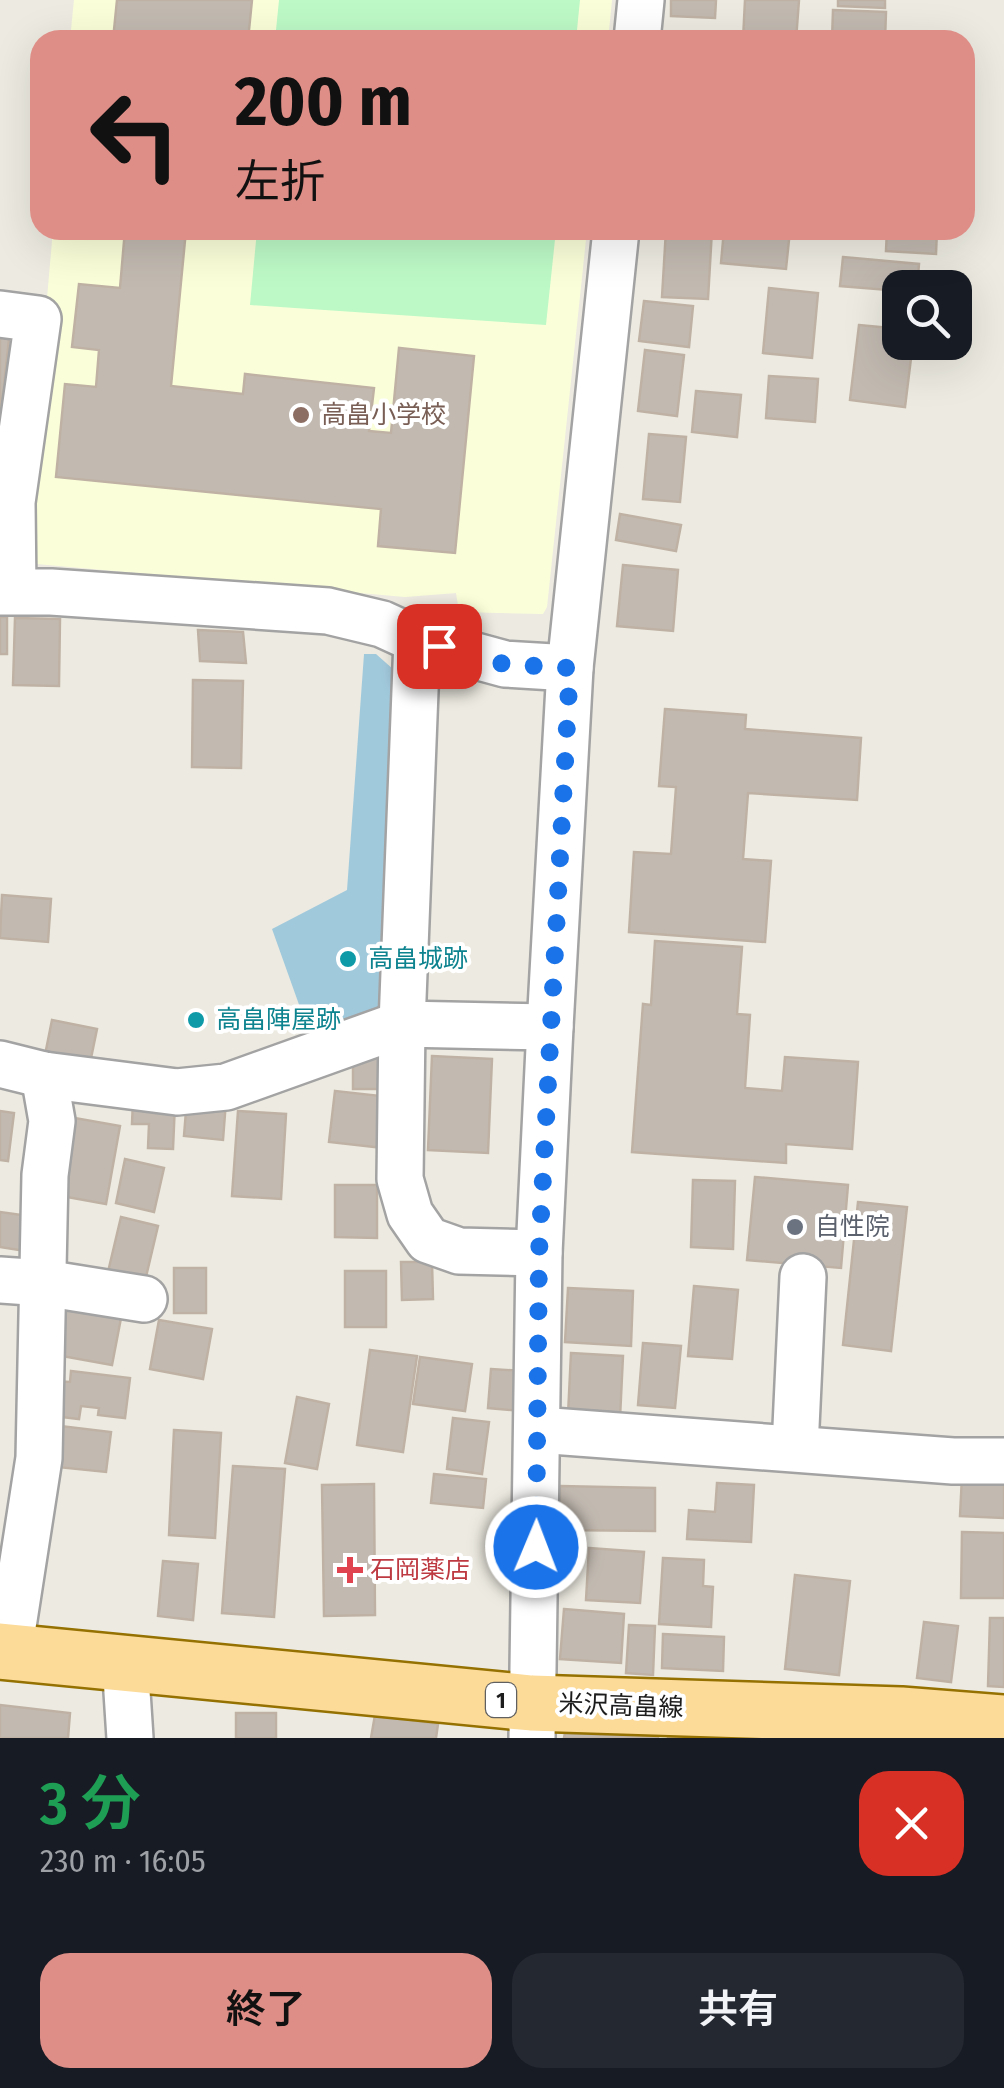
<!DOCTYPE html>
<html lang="ja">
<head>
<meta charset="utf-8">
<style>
  body { margin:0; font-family:"Fira Sans Condensed","Noto Sans JP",sans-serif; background:#242831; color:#f1f3f6; height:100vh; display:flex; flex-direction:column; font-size:38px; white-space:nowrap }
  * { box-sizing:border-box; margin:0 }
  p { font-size:32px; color:#9ea1a6 }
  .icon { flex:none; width:55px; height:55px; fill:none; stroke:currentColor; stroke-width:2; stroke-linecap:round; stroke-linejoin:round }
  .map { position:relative; height:1738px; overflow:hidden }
  .panel { display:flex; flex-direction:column; background:#171b24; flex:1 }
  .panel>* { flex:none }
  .banner { position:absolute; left:30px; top:30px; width:945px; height:210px; border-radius:30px; box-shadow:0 10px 40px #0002; background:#df8e87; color:#111; overflow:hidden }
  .buttons { position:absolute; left:882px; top:270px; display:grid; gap:20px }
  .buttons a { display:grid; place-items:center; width:90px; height:90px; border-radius:20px; background:#171b24; box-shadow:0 10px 40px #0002; font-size:50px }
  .pin { position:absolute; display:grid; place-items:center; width:85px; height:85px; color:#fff; margin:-42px; border-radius:20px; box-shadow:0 5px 15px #0006 }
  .me { position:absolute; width:110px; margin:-55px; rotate:1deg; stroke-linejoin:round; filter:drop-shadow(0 0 8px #0008) }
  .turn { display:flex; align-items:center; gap:35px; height:210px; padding:0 40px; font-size:45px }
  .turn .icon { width:130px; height:130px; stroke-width:2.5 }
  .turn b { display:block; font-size:70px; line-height:85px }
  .round { display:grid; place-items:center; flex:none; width:105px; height:105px; border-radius:30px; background:#242831 }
  .summary { display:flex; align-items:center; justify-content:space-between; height:170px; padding:0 40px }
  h1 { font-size:60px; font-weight:600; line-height:75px; color:#1e9e55 }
  .action { display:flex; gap:20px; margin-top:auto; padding:20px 40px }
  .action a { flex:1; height:115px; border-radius:30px; background:#df8e87; color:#111; font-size:40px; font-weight:600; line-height:115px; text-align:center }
  .action a+a { background:#242831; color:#f1f3f6 }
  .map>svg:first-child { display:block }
  .education { fill:#fbffd9 }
  .park { fill:#bdf9c7 }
  .water { fill:#a1c9dc }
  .building { fill:#c2bab1; stroke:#bfb2a4; stroke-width:2.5 }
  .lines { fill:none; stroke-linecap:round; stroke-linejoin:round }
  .minor-casing { stroke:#a3a3a3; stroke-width:50 }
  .major-casing { stroke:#947100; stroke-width:60 }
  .minor { stroke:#fff; stroke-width:45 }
  .major { stroke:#fcda98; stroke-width:55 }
  .route { stroke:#1a73e8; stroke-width:18; stroke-dasharray:0 32.4 }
  .education-dot { fill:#8d6e63; stroke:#fff; stroke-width:4 }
  .culture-dot { fill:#0f9aa8; stroke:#fff; stroke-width:4 }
  .worship-dot { fill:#6b7280; stroke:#fff; stroke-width:4 }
  .health-dot { fill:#e0444e; stroke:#fff; stroke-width:4 }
  .labels { text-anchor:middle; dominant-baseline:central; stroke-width:8; stroke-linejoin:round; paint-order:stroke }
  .shield { fill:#fff; stroke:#606060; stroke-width:2.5 }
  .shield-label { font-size:22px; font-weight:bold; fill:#1c1c1c }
  .education-label { font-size:25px; fill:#785e54; stroke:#fff; text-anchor:start }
  .culture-label { font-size:25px; fill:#0d838f; stroke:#fff; text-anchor:start }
  .worship-label { font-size:25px; fill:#5b616d; stroke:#fff; text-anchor:start }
  .health-label { font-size:25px; fill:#be3a42; stroke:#fff; text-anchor:start }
  .street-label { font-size:25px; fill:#1c1c1c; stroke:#fff }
</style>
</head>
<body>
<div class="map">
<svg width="1004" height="1738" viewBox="0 0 1004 1738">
  <rect width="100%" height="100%" fill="#edebe1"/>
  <g class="education">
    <polygon points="74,0 612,0 608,40 70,40"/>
    <polygon points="53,230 587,230 547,607 543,614 459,612 456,593 405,597 37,564 25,549"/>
  </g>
  <g class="park">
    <polygon points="279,0 580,0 576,40 275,40"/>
    <polygon points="257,230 556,230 546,325 250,305"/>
  </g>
  <polygon class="water" points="364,654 376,654 403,678 387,999 375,1016 312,1041 272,929 347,890"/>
  <g class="building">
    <polygon points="117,0 252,0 248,40 113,40"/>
    <polygon points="671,0 716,0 715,18 671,16"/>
    <polygon points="745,0 799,0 796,40 743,40"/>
    <polygon points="838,0 885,0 885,8 838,6"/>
    <polygon points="833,10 886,12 885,40 832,40"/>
    <polygon points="125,230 186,230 171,386 243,394 245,374 374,388 369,431 391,433 399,348 474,356 455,553 378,546 381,509 56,477 65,384 96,387 99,350 72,347 79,284 120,288"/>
    <polygon points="666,230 712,230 708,299 662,297"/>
    <polygon points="724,230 790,230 786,269 721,263"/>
    <polygon points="807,230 854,230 854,238 806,236"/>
    <polygon points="887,230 937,230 936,254 886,251"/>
    <polygon points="843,257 919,264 917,288 900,288 900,291 840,286"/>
    <polygon points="769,288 818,293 812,358 763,353"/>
    <polygon points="644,301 693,306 689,347 639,341"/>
    <polygon points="859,325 900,329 900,342 913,342 905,407 850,400"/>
    <polygon points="0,338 9,339 1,412 0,412"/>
    <polygon points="645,350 684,355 677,416 638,411"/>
    <polygon points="769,376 818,379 815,422 766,418"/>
    <polygon points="696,391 741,395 737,437 692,432"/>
    <polygon points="649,434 686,437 680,502 643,499"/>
    <polygon points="620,514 681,525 676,551 616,540"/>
    <polygon points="623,565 678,570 673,631 617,626"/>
    <rect x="0" y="617" width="7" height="37"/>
    <polygon points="15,618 60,619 59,686 13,685"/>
    <polygon points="198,630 243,632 246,663 200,661"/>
    <polygon points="193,680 243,681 241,768 192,767"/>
    <polygon points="665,709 746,715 745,729 861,738 857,800 748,793 743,859 771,861 765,942 629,932 634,852 671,854 676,787 659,786"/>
    <polygon points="2,895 51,899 48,942 0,938"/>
    <polygon points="655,941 742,947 737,1014 750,1015 745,1088 782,1091 785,1057 858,1062 852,1149 786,1144 786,1163 632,1152 643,1004 651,1005"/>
    <polygon points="52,1020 97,1029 90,1063 45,1055"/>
    <polygon points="392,1044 392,1089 353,1089 353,1051"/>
    <polygon points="432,1056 492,1059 488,1153 428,1150"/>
    <polygon points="335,1091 390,1097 384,1148 329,1142"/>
    <polygon points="187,1098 226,1101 223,1140 184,1136"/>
    <polygon points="133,1101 175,1103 173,1149 148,1148 149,1124 132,1124"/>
    <polygon points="0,1111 14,1113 8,1161 0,1160"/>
    <polygon points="238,1111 286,1114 281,1199 232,1196"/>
    <polygon points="69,1117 120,1126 106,1204 56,1195"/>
    <polygon points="125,1159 164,1168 154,1212 116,1203"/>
    <polygon points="755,1177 848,1185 841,1268 747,1260"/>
    <polygon points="693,1180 735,1181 733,1249 691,1247"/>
    <polygon points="335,1185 377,1185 377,1238 335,1237"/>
    <polygon points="858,1202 907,1207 891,1351 843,1345"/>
    <polygon points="0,1212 36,1217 32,1252 0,1247"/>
    <polygon points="121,1217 158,1226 145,1281 108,1272"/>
    <polygon points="401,1262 432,1262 433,1299 402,1300"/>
    <rect x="174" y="1268" width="32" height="45"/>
    <rect x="345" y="1271" width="41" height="56"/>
    <polygon points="694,1286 738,1290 732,1359 688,1356"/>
    <polygon points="568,1288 633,1291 631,1346 565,1342"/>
    <polygon points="59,1307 121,1318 112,1365 51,1354"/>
    <polygon points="159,1320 212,1329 203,1379 150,1369"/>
    <polygon points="643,1343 681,1346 675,1408 638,1405"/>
    <polygon points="370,1350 417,1356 403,1452 357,1445"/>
    <polygon points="571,1353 623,1356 620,1418 568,1415"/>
    <polygon points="420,1357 472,1364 465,1411 413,1404"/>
    <polygon points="491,1369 524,1371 521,1411 488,1408"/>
    <polygon points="71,1371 130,1378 125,1418 98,1415 99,1408 81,1406 79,1419 53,1416 57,1381 70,1382"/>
    <polygon points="297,1397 329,1404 317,1469 285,1463"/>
    <polygon points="453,1418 489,1422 482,1474 447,1469"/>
    <polygon points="52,1425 111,1432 106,1472 47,1466"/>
    <polygon points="174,1430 221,1433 215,1538 169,1535"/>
    <polygon points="233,1466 285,1469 274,1617 222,1613"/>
    <polygon points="434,1474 486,1479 483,1508 431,1503"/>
    <polygon points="962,1476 1004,1478 1004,1518 960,1516"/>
    <polygon points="717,1483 754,1485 751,1542 687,1539 689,1510 715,1512"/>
    <polygon points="374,1484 375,1615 324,1616 322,1485"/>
    <polygon points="560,1486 655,1488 655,1531 560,1530"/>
    <polygon points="962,1532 1004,1533 1004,1598 961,1598"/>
    <polygon points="589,1548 644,1552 640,1603 586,1600"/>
    <polygon points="663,1558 704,1560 703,1586 713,1587 711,1627 659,1624"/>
    <polygon points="163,1561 198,1564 193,1620 158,1616"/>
    <polygon points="795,1575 850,1581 839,1675 785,1669"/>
    <polygon points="564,1609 624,1614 621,1663 560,1659"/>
    <polygon points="990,1618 1004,1618 1004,1687 988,1686"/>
    <polygon points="924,1622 958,1626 951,1682 917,1678"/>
    <polygon points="629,1625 655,1626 653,1675 626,1673"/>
    <polygon points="663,1634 724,1637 723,1671 662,1668"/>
    <polygon points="0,1705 70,1713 68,1738 0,1738"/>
    <rect x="236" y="1713" width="40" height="25"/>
    <polygon points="375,1715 438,1724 436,1738 371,1738"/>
    <polygon points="565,1733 658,1737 658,1738 564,1738"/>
    <polygon points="668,1733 724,1735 724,1738 668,1738"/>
  </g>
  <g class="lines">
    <g class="minor-casing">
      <g id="minor">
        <polyline points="637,40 641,0"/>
        <polyline points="0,314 38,319 12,502 13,591"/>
        <polyline points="0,592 51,592 328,611 382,624 417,640 505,664 570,668"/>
        <polyline points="417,640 402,1024 400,1179 410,1214 428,1240 459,1251 539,1253"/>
        <polyline points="0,1064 44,1075 177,1092 226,1087 402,1024 550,1027"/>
        <polyline points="0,1280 44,1283 144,1299"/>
        <polyline points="538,1430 953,1461 1004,1461"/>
        <polyline points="795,1448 803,1277"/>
        <polyline points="9,1652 39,1458 45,1175 52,1121 44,1075"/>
        <polyline points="125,1661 130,1738"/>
        <polyline points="532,1738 539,1253 550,1027 570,668 616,230"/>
      </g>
    </g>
    <g class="major-casing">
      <polyline id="major" points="0,1651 531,1703 901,1715 1004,1723"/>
    </g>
    <use href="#minor" class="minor"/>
    <use href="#major" class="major"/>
  </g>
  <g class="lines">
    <polyline class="route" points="439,646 504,664 570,668 539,1253 536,1547"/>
  </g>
  <circle class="education-dot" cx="301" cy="415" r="10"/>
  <g class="culture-dot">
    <circle cx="348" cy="959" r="10"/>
    <circle cx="196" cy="1020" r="10"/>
  </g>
  <circle class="worship-dot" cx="795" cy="1227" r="10"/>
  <path class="health-dot" d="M345 1555h10v10h10v10h-10v10h-10v-10h-10v-10h10z"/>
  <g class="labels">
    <rect class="shield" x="486" y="1683" width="30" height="34" rx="8"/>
    <g class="shield-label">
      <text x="501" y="1700">1</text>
    </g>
    <g class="education-label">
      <text x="321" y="415">高畠小学校</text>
    </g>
    <g class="culture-label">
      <text x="368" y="959">高畠城跡</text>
      <text x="216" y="1020">高畠陣屋跡</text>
    </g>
    <g class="worship-label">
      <text x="815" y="1227">自性院</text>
    </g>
    <g class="health-label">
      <text x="370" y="1570">石岡薬店</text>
    </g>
    <g class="street-label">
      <text transform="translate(621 1706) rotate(2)">米沢高畠線</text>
    </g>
  </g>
</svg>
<div class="buttons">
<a><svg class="icon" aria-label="search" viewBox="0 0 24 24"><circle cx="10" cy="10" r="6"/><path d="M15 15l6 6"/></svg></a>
</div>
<div class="pin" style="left:439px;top:646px;background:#d93025"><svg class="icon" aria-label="arrive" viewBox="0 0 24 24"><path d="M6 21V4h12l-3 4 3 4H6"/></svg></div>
<svg class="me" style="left:536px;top:1547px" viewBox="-20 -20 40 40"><circle r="17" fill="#1a73e8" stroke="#fff" stroke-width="3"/><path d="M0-11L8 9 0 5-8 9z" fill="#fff"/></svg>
<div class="banner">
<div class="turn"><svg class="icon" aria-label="left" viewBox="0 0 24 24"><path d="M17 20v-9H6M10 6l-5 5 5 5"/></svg><div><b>200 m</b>左折</div></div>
</div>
</div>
<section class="panel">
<div class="summary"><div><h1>3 分</h1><p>230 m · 16:05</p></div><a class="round" style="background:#d93025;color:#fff"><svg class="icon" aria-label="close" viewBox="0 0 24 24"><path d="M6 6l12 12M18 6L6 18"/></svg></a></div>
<div class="action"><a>終了</a><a>共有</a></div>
</section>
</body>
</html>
